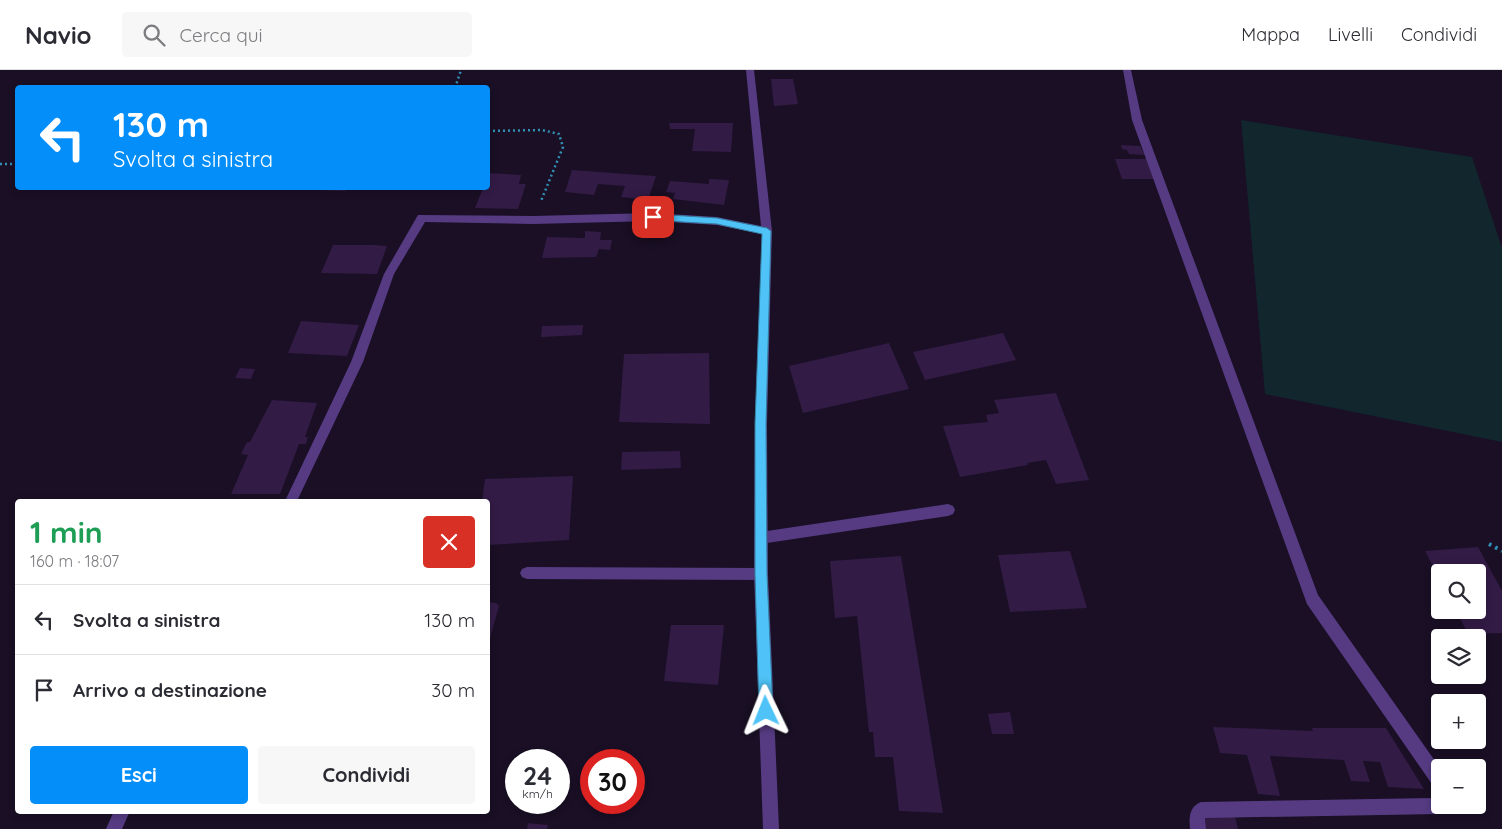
<!DOCTYPE html>
<html lang="it">
<head>
<meta charset="utf-8">
<style>
  body { margin:0; font-family:Quicksand,sans-serif; background:#f7f7f7; color:#2b2b33; height:100vh; display:flex; flex-direction:column; font-size:19px; white-space:nowrap }
  * { box-sizing:border-box; margin:0 }
  p { font-size:16px; color:#7c7c81 }
  .icon { flex:none; width:28px; height:28px; fill:none; stroke:currentColor; stroke-width:2; stroke-linecap:round; stroke-linejoin:round }
  .map { position:relative; flex:1; overflow:hidden }
  .panel { position:absolute; left:15px; top:429px; width:475px; height:315px; display:flex; flex-direction:column; background:#fff; border-radius:5px; box-shadow:0 2px 8px #0003 }
  .panel>* { flex:none }
  .guide { position:absolute; left:15px; top:15px; width:475px; height:105px; border-radius:5px; box-shadow:0 2px 8px #0003; background:#048ef9; color:#fff; overflow:hidden }
  .buttons { position:absolute; left:1431px; top:494px; display:grid; gap:10px }
  .buttons a { display:grid; place-items:center; width:55px; height:55px; border-radius:5px; background:#fff; box-shadow:0 2px 8px #0003; font-size:25px }
  .speed { position:absolute; left:505px; top:679px; display:flex; gap:10px; font-size:25px; font-weight:700; text-align:center }
  .speed>* { display:grid; place-content:center; width:65px; height:65px; border-radius:50%; background:#fff; box-shadow:0 2px 8px #0003; line-height:1 }
  .speed small { font-size:12px; font-weight:400 }
  .speed .limit { border:8px solid #d22; background:#fff; color:#111 }
  .pin { position:absolute; display:grid; place-items:center; width:42px; height:42px; color:#fff; margin:-21px; border-radius:10px; box-shadow:0 2px 8px #0006 }
  .me { position:absolute; width:55px; margin:-28px; rotate:358deg; stroke-linejoin:round; filter:drop-shadow(0 0 4px #0008) }
  .turn { display:flex; align-items:center; gap:18px; height:105px; padding:0 15px; font-size:22px }
  .turn .icon { width:65px; height:65px; stroke-width:2.5 }
  .turn b { display:block; font-size:35px; line-height:42px }
  .round { display:grid; place-items:center; flex:none; width:52px; height:52px; border-radius:5px; background:#f7f7f7 }
  .head { display:flex; align-items:center; justify-content:space-between; height:85px; padding:0 15px }
  h1 { font-size:30px; font-weight:700; line-height:38px; color:#1e9e55 }
  .cta { display:flex; gap:10px; margin-top:auto; padding:10px 15px }
  .cta a { flex:1; height:58px; border-radius:5px; background:#048ef9; color:#fff; font-size:20px; font-weight:700; line-height:58px; text-align:center }
  .cta a+a { background:#f7f7f7; color:#2b2b33 }
  ul { padding:0; list-style:none }
  li { display:flex; align-items:center; gap:15px; height:70px; padding:0 15px; border-top:1px solid #e1e1e2 }
  li div { flex:1 }
  li b { display:block; font-size:19px }
  li em { font-style:normal }
  header { display:flex; align-items:center; gap:30px; box-sizing:border-box; height:70px; padding:0 25px; background:#fff; border-bottom:1px solid #e1e1e2 }
  header strong { font-size:24px }
  nav { display:flex; gap:28px; margin-inline-start:auto; font-size:18px }
  .search { width:350px; height:45px; background:#f7f7f7; display:flex; align-items:center; gap:12px; box-sizing:border-box; padding:0 18px; border-radius:5px; color:#7c7c81; font-size:19px }
  .map>svg:first-child { display:block }
  .green { fill:#12262e }
  .building { fill:#321b45 }
  .lines { fill:none; stroke-linecap:round; stroke-linejoin:round }
  .path-far1 { stroke:#3190b5; stroke-width:2.5; stroke-dasharray:2 3; stroke-linecap:butt }
  .path { stroke:#3190b5; stroke-width:4; stroke-dasharray:2.5 4.5; stroke-linecap:butt }
  .lane { fill:#563b83; fill-rule:evenodd }
  .street { fill:#563b83; fill-rule:evenodd }
  .route { fill:#4fc3f7; stroke:#337fa1 }
</style>
</head>
<body>
<header>
<strong>Navio</strong>
<div class="search"><svg class="icon" aria-label="search" viewBox="0 0 24 24"><circle cx="10" cy="10" r="6"/><path d="M15 15l6 6"/></svg>Cerca qui</div>
<nav><a>Mappa</a><a>Livelli</a><a>Condividi</a></nav>
</header>
<div class="map">
<svg width="1502" height="759" viewBox="0 0 1502 759">
  <rect width="100%" height="100%" fill="#1a0f25"/>
  <polygon class="green" points="1241,50 1472,87 1502,178 1502,372 1265,324"/>
  <g class="building">
    <polygon points="771,9 793,9 798,34 774,36"/>
    <polygon points="669,53 733,53 731,82 692,81 695,59 670,59"/>
    <polygon points="1121,75 1140,76 1145,85 1129,84 1127,80 1122,79"/>
    <polygon points="1115,89 1148,89 1156,109 1122,109"/>
    <polygon points="572,100 640,105 656,106 648,130 621,127 625,116 598,114 594,125 565,122"/>
    <polygon points="488,103 521,105 519,114 526,114 518,139 475,138 483,118 488,118"/>
    <polygon points="709,109 729,110 724,135 673,129 675,123 666,122 670,111 709,114"/>
    <polygon points="318,118 346,118 345,121 317,120"/>
    <polygon points="585,161 601,162 600,170 612,170 610,180 599,179 596,187 542,188 547,167 585,168"/>
    <polygon points="333,175 375,175 387,176 377,204 321,203"/>
    <polygon points="301,251 359,255 347,286 288,283"/>
    <polygon points="583,255 582,265 541,267 542,256"/>
    <polygon points="1003,263 1016,290 925,310 913,282"/>
    <polygon points="889,273 909,319 803,343 789,296"/>
    <polygon points="709,283 710,354 619,352 624,284"/>
    <polygon points="240,298 255,299 251,309 235,308"/>
    <polygon points="1056,323 1089,410 1056,414 1046,390 1027,393 1028,395 960,407 943,356 988,352 986,345 999,343 994,330"/>
    <polygon points="272,330 317,333 305,367 308,367 306,374 299,374 280,424 231,424 248,385 241,384 247,372 250,372"/>
    <polygon points="680,381 681,398 621,400 622,382"/>
    <polygon points="573,406 569,470 488,475 488,431 482,431 485,409"/>
    <polygon points="1478,477 1502,521 1502,563 1468,564 1456,540 1478,540 1478,502 1440,502 1440,510 1425,481"/>
    <polygon points="1070,481 1087,538 1010,542 998,485"/>
    <polygon points="901,486 920,602 943,743 899,741 893,687 875,687 873,662 869,662 857,546 835,548 830,491"/>
    <polygon points="488,532 496,533 499,536 488,575"/>
    <polygon points="671,555 724,555 718,615 664,611"/>
    <polygon points="1010,642 1014,664 992,664 988,644"/>
    <polygon points="1213,657 1313,661 1312,658 1386,658 1424,719 1388,717 1380,692 1363,691 1370,712 1351,711 1344,690 1270,686 1280,726 1258,724 1247,685 1220,683"/>
    <polygon points="1235,746 1238,759 1206,759 1205,747"/>
    <polygon points="528,753 548,755 547,759 527,759"/>
  </g>
  <g class="lines">
    <g class="path-far1">
      <polyline points="455,18 461,0"/>
      <polyline points="488,61 542,60 559,64 563,77 541,131"/>
      <polyline points="0,94 18,94"/>
    </g>
    <polyline class="path" points="1489,474 1502,481"/>
    <g class="lane">
      <polygon points="948,434 953,436 955,440 953,444 948,446 761,474 756,472 754,468 756,464 761,462"/>
      <polygon points="527,497 761,498 766,500 768,504 766,508 761,510 527,509 522,507 520,503 522,499"/>
    </g>
    <g class="street">
      <polygon points="746,0 754,0 772,161 767,354 768,504 779,759 763,759 754,504 755,354 762,164 717,155 653,151 533,154 425,152 394,204 363,292 297,431 285,431 351,292 384,204 418,145 533,146 653,143 717,147 761,156"/>
      <polygon points="1123,0 1131,0 1142,50 1318,525 1440,698 1440,719 1434,717 1307,534 1132,50"/>
      <path d="M1440,722V735H1446L1444,742L1438,744L1205,748L1206,759H1190C1189,747 1189,737 1201,732L1433,728L1434,724Z"/>
      <polygon points="114,741 130,741 122,759 106,759"/>
    </g>
  </g>
  <polygon class="route" points="653,144 717,148 767,158 771,161 766,354 767,504 773,641 771,646 766,648 761,646 759,641 755,504 755,354 762,164 717,154 650,150 650,145"/>
</svg>
<div class="buttons">
<a><svg class="icon" aria-label="search" viewBox="0 0 24 24"><circle cx="10" cy="10" r="6"/><path d="M15 15l6 6"/></svg></a>
<a><svg class="icon" aria-label="layers" viewBox="0 0 24 24"><path d="M12 4l9 5-9 5-9-5zM3 14l9 5 9-5"/></svg></a>
<a>+</a>
<a>−</a>
</div>
<div class="speed"><div>24<small>km/h</small></div><div class="limit">30</div></div>
<div class="pin" style="left:653px;top:147px;background:#d93025"><svg class="icon" aria-label="arrive" viewBox="0 0 24 24"><path d="M6 21V4h12l-3 4 3 4H6"/></svg></div>
<svg class="me" style="left:766px;top:641px" viewBox="-20 -20 40 40"><path d="M0-17L14 15 0 8-14 15z" fill="#4fc3f7" stroke="#fff" stroke-width="4"/></svg>
<div class="guide">
<div class="turn"><svg class="icon" aria-label="left" viewBox="0 0 24 24"><path d="M17 20v-9H6M10 6l-5 5 5 5"/></svg><div><b>130 m</b>Svolta a sinistra</div></div>
</div>
<section class="panel">
<div class="head"><div><h1>1 min</h1><p>160 m · 18:07</p></div><a class="round" style="background:#d93025;color:#fff"><svg class="icon" aria-label="close" viewBox="0 0 24 24"><path d="M6 6l12 12M18 6L6 18"/></svg></a></div>
<ul>
<li><svg class="icon" aria-label="left" viewBox="0 0 24 24"><path d="M17 20v-9H6M10 6l-5 5 5 5"/></svg><div><b>Svolta a sinistra</b></div><em>130 m</em></li>
<li><svg class="icon" aria-label="arrive" viewBox="0 0 24 24"><path d="M6 21V4h12l-3 4 3 4H6"/></svg><div><b>Arrivo a destinazione</b></div><em>30 m</em></li>
</ul>
<div class="cta"><a>Esci</a><a>Condividi</a></div>
</section>
</div>
</body>
</html>
